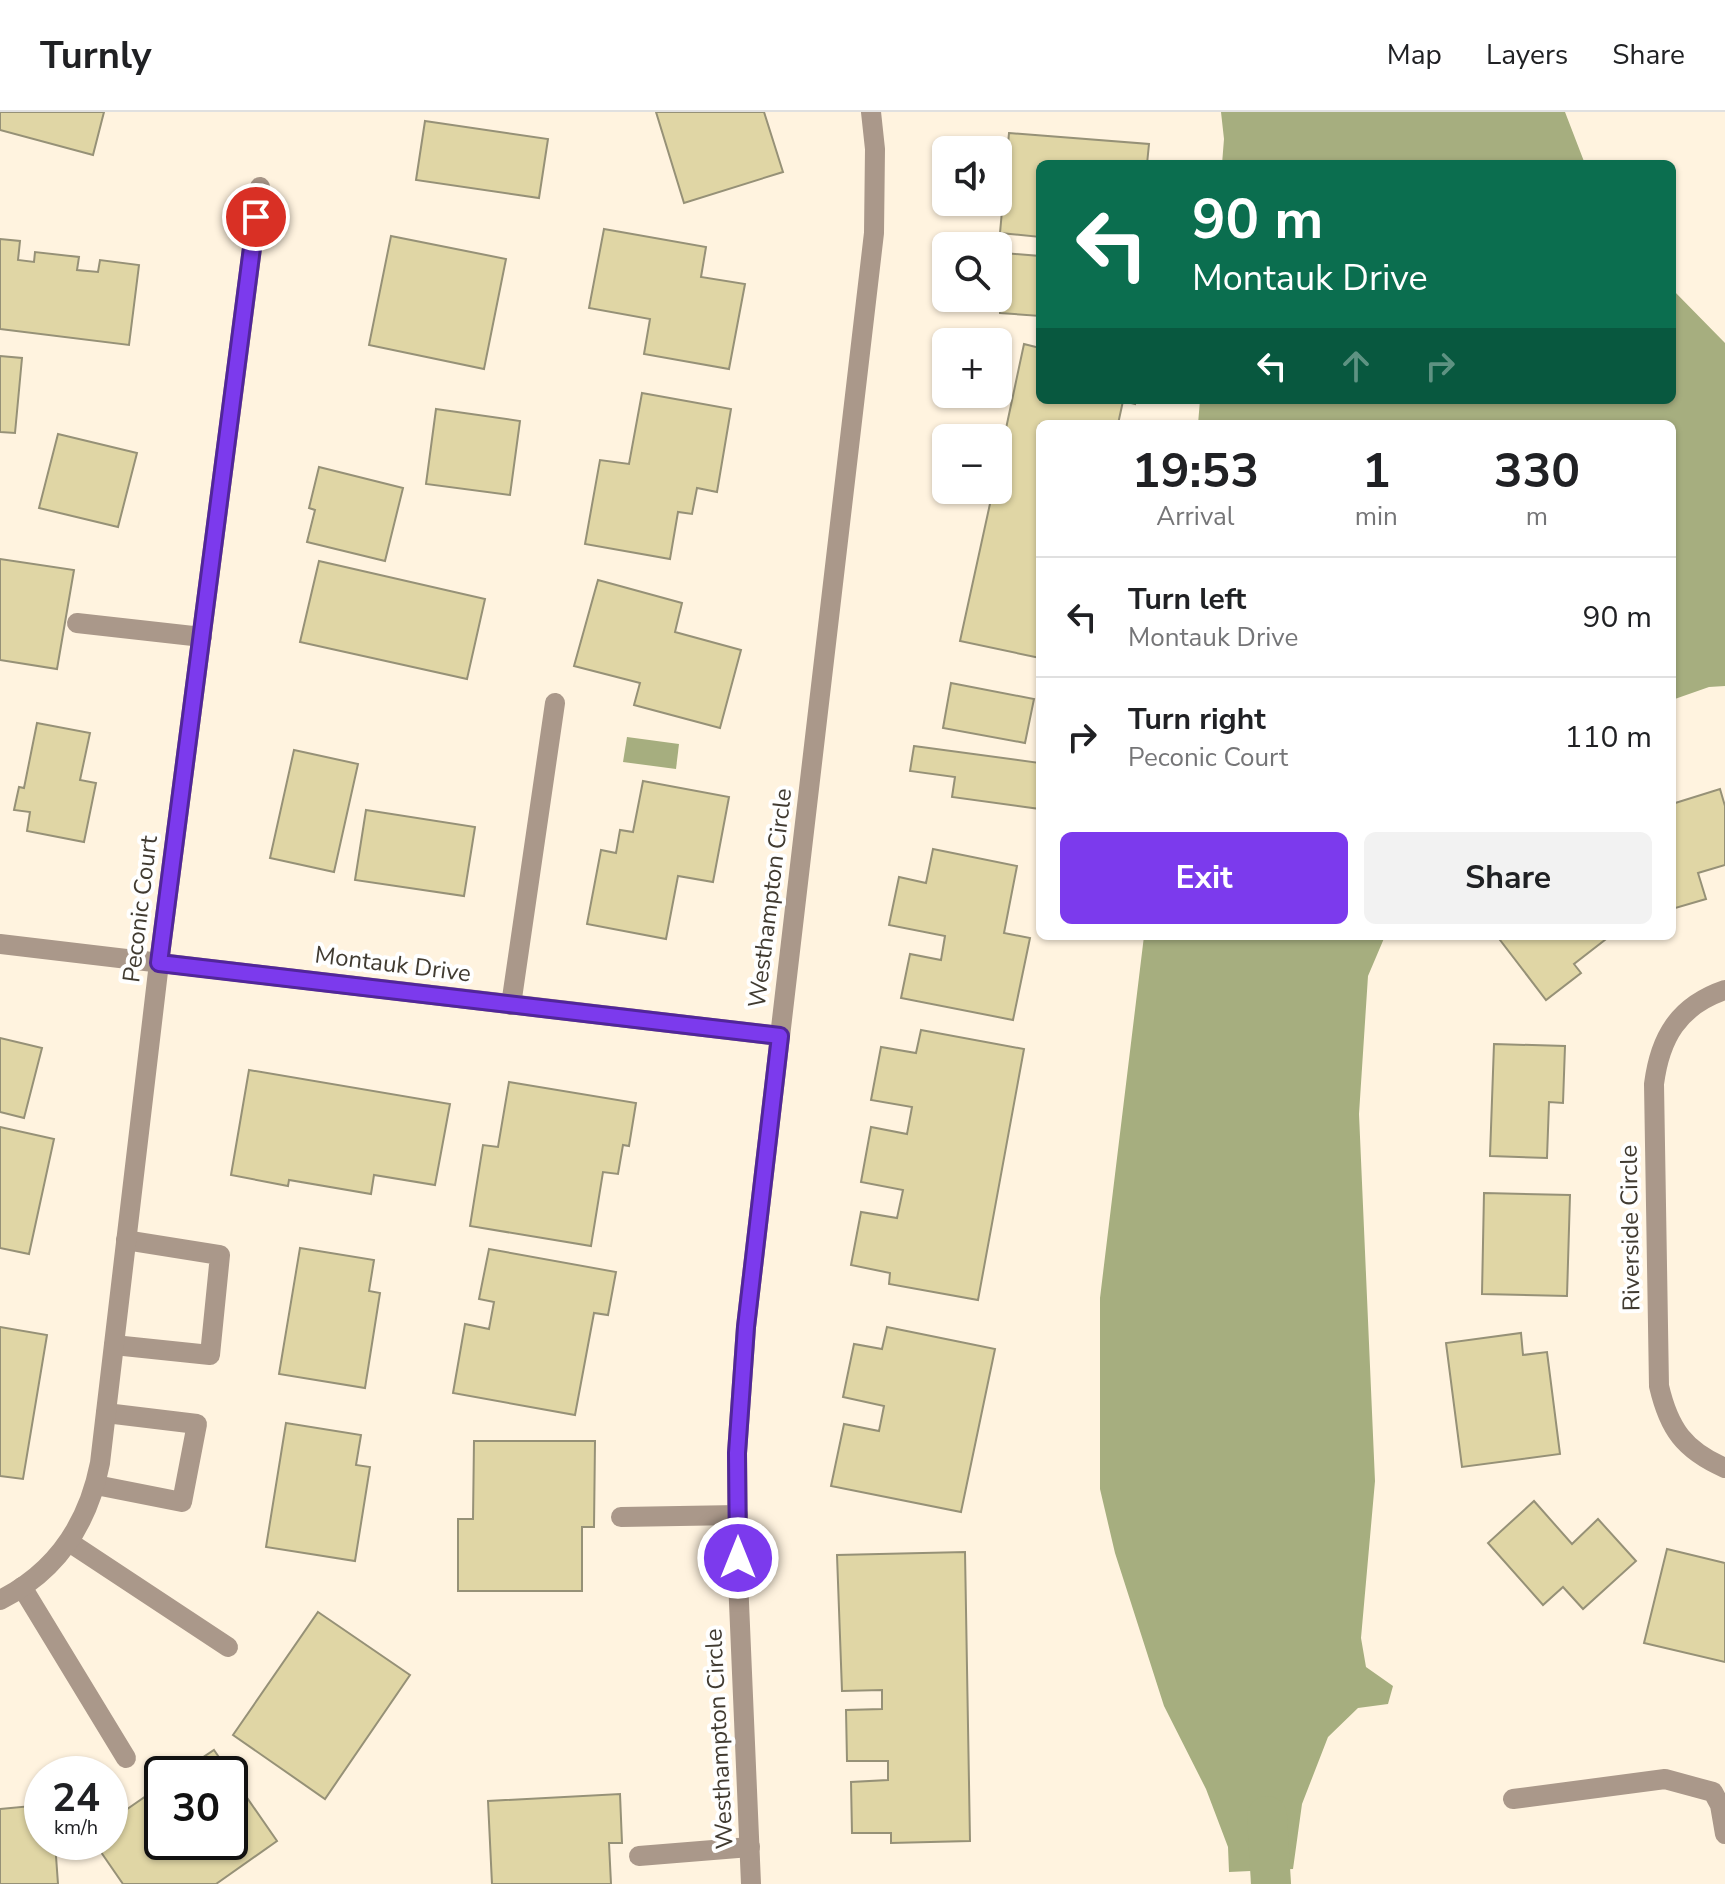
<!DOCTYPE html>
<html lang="en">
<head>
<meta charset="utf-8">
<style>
  body { margin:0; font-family:"Nunito Sans",sans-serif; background:#f2f2f2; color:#202124; height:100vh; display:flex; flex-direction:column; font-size:30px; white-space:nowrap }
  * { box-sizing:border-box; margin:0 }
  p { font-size:26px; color:#757577 }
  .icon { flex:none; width:44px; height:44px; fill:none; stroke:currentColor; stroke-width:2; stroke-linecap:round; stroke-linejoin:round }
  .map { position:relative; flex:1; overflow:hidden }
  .sheet { position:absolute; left:1036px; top:308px; width:640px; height:520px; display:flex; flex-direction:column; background:#fff; border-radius:12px; box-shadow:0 2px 6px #0004 }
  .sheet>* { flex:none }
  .hud { position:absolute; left:1036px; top:48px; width:640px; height:244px; border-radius:12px; box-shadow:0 2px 6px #0004; background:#0b6e4f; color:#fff; overflow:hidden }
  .buttons { position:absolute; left:932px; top:24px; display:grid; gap:16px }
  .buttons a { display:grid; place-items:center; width:80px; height:80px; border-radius:12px; background:#fff; box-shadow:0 2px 6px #0004; font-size:40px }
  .speed { position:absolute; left:24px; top:1644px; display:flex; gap:16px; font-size:40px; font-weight:700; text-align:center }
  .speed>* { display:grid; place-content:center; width:104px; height:104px; border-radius:50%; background:#fff; box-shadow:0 2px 6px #0004; line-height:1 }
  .speed small { font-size:20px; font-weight:400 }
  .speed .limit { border:4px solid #111; border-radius:12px; background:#fff; color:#111 }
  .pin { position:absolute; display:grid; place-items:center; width:68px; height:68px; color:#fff; margin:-34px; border:4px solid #fff; border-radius:50%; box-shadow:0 2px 8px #0007 }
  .me { position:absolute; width:88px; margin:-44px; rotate:0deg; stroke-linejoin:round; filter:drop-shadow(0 0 6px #0008) }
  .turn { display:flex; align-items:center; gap:28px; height:168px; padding:0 24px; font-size:36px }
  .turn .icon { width:104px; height:104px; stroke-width:2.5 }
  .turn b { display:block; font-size:56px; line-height:68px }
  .lanes { display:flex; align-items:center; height:76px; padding:0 24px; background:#0003; justify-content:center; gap:40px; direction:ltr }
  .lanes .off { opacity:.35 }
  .eta { display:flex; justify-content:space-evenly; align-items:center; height:136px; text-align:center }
  .eta b { font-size:48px; font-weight:700; line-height:56px }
  .cta { display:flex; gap:16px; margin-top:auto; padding:16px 24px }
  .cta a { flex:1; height:92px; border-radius:12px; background:#7c3aed; color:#fff; font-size:32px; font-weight:700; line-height:92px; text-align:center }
  .cta a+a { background:#f2f2f2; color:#202124 }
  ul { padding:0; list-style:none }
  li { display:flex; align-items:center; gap:24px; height:120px; padding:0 24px; border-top:2px solid #e0e0e0 }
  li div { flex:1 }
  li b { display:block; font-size:30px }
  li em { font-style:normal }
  header { display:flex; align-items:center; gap:48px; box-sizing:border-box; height:112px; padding:0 40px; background:#fff; border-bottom:2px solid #e0e0e0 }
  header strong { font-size:38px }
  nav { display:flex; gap:44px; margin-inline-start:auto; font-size:28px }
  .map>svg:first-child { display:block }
  .water { fill:#a6ae7f }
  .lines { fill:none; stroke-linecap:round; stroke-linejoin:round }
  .canal { stroke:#a6ae7f; stroke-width:40 }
  .building { fill:#e0d6a5; stroke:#969177; stroke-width:2 }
  .minor { stroke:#aa988a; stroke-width:20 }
  .route-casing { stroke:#51269a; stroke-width:20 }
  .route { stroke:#7c3aed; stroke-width:14 }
  .labels { text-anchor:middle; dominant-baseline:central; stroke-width:8; stroke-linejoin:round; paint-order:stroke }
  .street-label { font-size:24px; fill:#413b31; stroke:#fff }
</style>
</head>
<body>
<header>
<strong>Turnly</strong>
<nav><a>Map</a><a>Layers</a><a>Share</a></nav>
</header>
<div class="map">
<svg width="1725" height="1772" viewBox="0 0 1725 1772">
  <rect width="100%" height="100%" fill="#fff3df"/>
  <g class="water">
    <polygon points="1221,0 1565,0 1585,52 1222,52 1224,27"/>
    <polygon points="1672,177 1725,231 1725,574 1709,575 1672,588 1672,312 1198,312 1200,288 1672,288"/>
    <polygon points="627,625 679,632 676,657 623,650"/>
    <polygon points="1144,824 1385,824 1368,864 1359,1002 1375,1369 1361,1526 1366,1555 1393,1574 1388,1592 1358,1596 1328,1625 1302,1692 1293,1757 1229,1760 1228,1735 1206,1677 1164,1594 1115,1441 1100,1377 1100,1186"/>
  </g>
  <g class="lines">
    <polyline class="canal" points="1267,1704 1271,1772"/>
  </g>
  <g class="building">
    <polygon points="0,0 104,0 93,43 0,18"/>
    <polygon points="656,0 764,0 783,60 684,91"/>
    <polygon points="425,9 548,27 539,86 416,68"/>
    <polygon points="1009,21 1149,32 1147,52 1040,52 1040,125 1000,121"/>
    <polygon points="604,117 706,135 701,165 745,172 729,257 644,242 650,207 589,196"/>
    <polygon points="391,124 506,147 484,257 369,233"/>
    <polygon points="0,127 20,129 18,148 34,150 35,140 79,145 77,158 98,160 100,148 139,153 129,233 0,217"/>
    <polygon points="1004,141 1040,144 1040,204 1000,201"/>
    <polygon points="1024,232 1040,236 1040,288 1135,288 1135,292 1123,289 1118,312 1040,312 1040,546 960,529 993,378 998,378 998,354"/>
    <polygon points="0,244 22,246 15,321 0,320"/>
    <polygon points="642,281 731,297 717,380 697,376 692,402 678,400 670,447 585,432 600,348 629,352"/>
    <polygon points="436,297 520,309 510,383 426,372"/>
    <polygon points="58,322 137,341 118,415 39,396"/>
    <polygon points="319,355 403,376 385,449 307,430 315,398 309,396"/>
    <polygon points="0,447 74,458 57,557 0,548"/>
    <polygon points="319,449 485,487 467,567 300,530"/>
    <polygon points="598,468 682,491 675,520 741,538 720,616 634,593 640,571 574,554"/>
    <polygon points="951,571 1034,587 1025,631 943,616"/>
    <polygon points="37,611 90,621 80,668 96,671 84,730 27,719 30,700 14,698 19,675 24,676"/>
    <polygon points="914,634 1040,651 1040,697 952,685 955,665 910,659"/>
    <polygon points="294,638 358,652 334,760 270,746"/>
    <polygon points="643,669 729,685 713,770 678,764 666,827 587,812 601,738 616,741 620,718 633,720"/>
    <polygon points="1720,677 1725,694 1725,753 1698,761 1706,787 1672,797 1672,719 1675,718 1672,692"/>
    <polygon points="366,698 475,715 464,784 355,768"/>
    <polygon points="933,737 1017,754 1004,821 1030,826 1013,908 901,886 910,842 941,848 945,824 889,813 899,765 926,771"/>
    <polygon points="1497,824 1610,824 1574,852 1581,861 1546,888"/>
    <polygon points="921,918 1024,937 978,1188 889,1172 890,1161 851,1153 861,1100 897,1106 903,1078 861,1070 871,1015 907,1022 912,995 871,988 881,935 916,941"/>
    <polygon points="0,926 42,936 24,1006 0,1000"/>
    <polygon points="1494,932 1565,934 1563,991 1549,990 1547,1046 1490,1044"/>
    <polygon points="249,958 450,992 435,1073 374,1063 371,1082 289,1068 288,1074 231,1063"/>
    <polygon points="509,970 636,991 629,1034 623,1033 618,1062 603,1060 591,1134 470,1114 483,1033 498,1035"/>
    <polygon points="0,1015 54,1027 29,1142 0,1136"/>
    <polygon points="1484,1081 1570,1083 1567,1184 1482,1182"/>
    <polygon points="300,1136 374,1148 369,1179 380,1181 365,1276 279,1262"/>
    <polygon points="489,1137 616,1160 608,1203 594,1201 575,1303 453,1281 465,1212 489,1217 494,1190 479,1187"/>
    <polygon points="0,1215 47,1223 23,1367 0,1364"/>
    <polygon points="887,1215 995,1237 961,1400 831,1374 844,1312 879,1319 884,1294 843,1285 854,1232 882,1237"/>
    <polygon points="1521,1221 1523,1243 1547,1240 1560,1342 1462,1355 1446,1231"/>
    <polygon points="286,1311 361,1323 356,1353 370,1355 355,1449 266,1435"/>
    <polygon points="474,1329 595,1329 594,1415 582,1415 582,1479 458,1479 458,1407 473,1407"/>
    <polygon points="1534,1389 1572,1432 1598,1407 1636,1449 1583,1497 1563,1475 1543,1493 1488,1431"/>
    <polygon points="1667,1437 1725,1451 1725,1550 1644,1531"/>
    <polygon points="965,1440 970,1729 891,1731 891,1721 852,1721 851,1670 888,1668 888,1649 847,1649 846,1598 882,1597 882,1578 842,1579 837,1443"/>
    <polygon points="318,1500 410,1563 325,1687 233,1623"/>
    <polygon points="214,1638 277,1729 216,1772 123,1772 94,1730 110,1730 110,1709 162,1673 162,1730 230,1730 230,1662 178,1662"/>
    <polygon points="620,1682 622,1731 609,1731 611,1772 492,1772 488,1689"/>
    <polygon points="42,1693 42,1730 55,1730 58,1772 0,1772 0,1697"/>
  </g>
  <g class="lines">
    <g class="minor">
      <polyline points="77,511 202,525"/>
      <polyline points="0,832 780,924"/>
      <path d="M1725,878C1678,894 1660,926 1654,972L1659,1274C1669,1317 1684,1338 1725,1356"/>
      <polyline points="511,893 555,591"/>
      <polyline points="114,1233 210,1243 220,1143 126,1128"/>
      <polyline points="96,1373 182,1390 197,1312 106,1301"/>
      <polyline points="621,1405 738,1403"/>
      <polyline points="69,1430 228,1535"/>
      <polyline points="22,1475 126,1646"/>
      <path d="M0,1488C56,1460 88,1412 100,1351L159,851L260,75"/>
      <polyline points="1513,1687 1665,1667 1713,1680 1720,1693 1725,1722"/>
      <polyline points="639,1744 750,1735"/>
      <polyline points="751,1772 738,1467 737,1341 746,1215 874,121 875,37 871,0"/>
    </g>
  </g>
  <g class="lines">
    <g class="route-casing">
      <polyline id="route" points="256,105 159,851 780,924 746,1215 737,1341 738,1446"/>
    </g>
    <use href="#route" class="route"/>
  </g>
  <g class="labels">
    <g class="street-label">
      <text transform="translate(770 786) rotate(-83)">Westhampton Circle</text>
      <text transform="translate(140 797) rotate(-83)">Peconic Court</text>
      <text transform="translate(393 852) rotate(7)">Montauk Drive</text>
      <text transform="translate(1630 1116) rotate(-91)">Riverside Circle</text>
      <text transform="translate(719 1627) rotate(-93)">Westhampton Circle</text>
    </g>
  </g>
</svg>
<div class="buttons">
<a><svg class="icon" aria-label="sound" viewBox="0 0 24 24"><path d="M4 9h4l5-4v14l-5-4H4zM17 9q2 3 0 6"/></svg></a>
<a><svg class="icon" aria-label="search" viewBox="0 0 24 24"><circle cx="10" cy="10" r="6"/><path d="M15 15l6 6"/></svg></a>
<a>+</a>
<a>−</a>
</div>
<div class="speed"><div>24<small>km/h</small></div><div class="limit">30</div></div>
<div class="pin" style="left:256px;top:105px;background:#d93025"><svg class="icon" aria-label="arrive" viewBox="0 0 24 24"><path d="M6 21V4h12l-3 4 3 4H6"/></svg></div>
<svg class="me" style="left:738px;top:1446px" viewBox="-20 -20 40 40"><circle r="17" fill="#7c3aed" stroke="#fff" stroke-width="3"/><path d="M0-11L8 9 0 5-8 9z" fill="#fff"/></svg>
<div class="hud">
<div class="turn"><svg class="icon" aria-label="left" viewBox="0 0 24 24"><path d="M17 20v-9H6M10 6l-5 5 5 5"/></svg><div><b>90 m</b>Montauk Drive</div></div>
<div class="lanes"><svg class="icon" aria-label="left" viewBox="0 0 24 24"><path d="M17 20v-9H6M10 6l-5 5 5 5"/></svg><svg class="icon off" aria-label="ahead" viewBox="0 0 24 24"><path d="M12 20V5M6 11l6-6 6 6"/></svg><svg class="icon off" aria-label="right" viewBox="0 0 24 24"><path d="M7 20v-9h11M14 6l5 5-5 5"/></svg></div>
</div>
<section class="sheet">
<div class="eta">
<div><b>19:53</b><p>Arrival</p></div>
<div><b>1</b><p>min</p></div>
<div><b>330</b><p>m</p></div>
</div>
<ul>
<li><svg class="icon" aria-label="left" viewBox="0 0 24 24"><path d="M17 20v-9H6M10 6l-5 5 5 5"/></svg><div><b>Turn left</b><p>Montauk Drive</p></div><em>90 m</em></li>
<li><svg class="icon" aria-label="right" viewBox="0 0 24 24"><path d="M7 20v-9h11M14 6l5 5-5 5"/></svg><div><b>Turn right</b><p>Peconic Court</p></div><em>110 m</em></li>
</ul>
<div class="cta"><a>Exit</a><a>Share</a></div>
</section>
</div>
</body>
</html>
